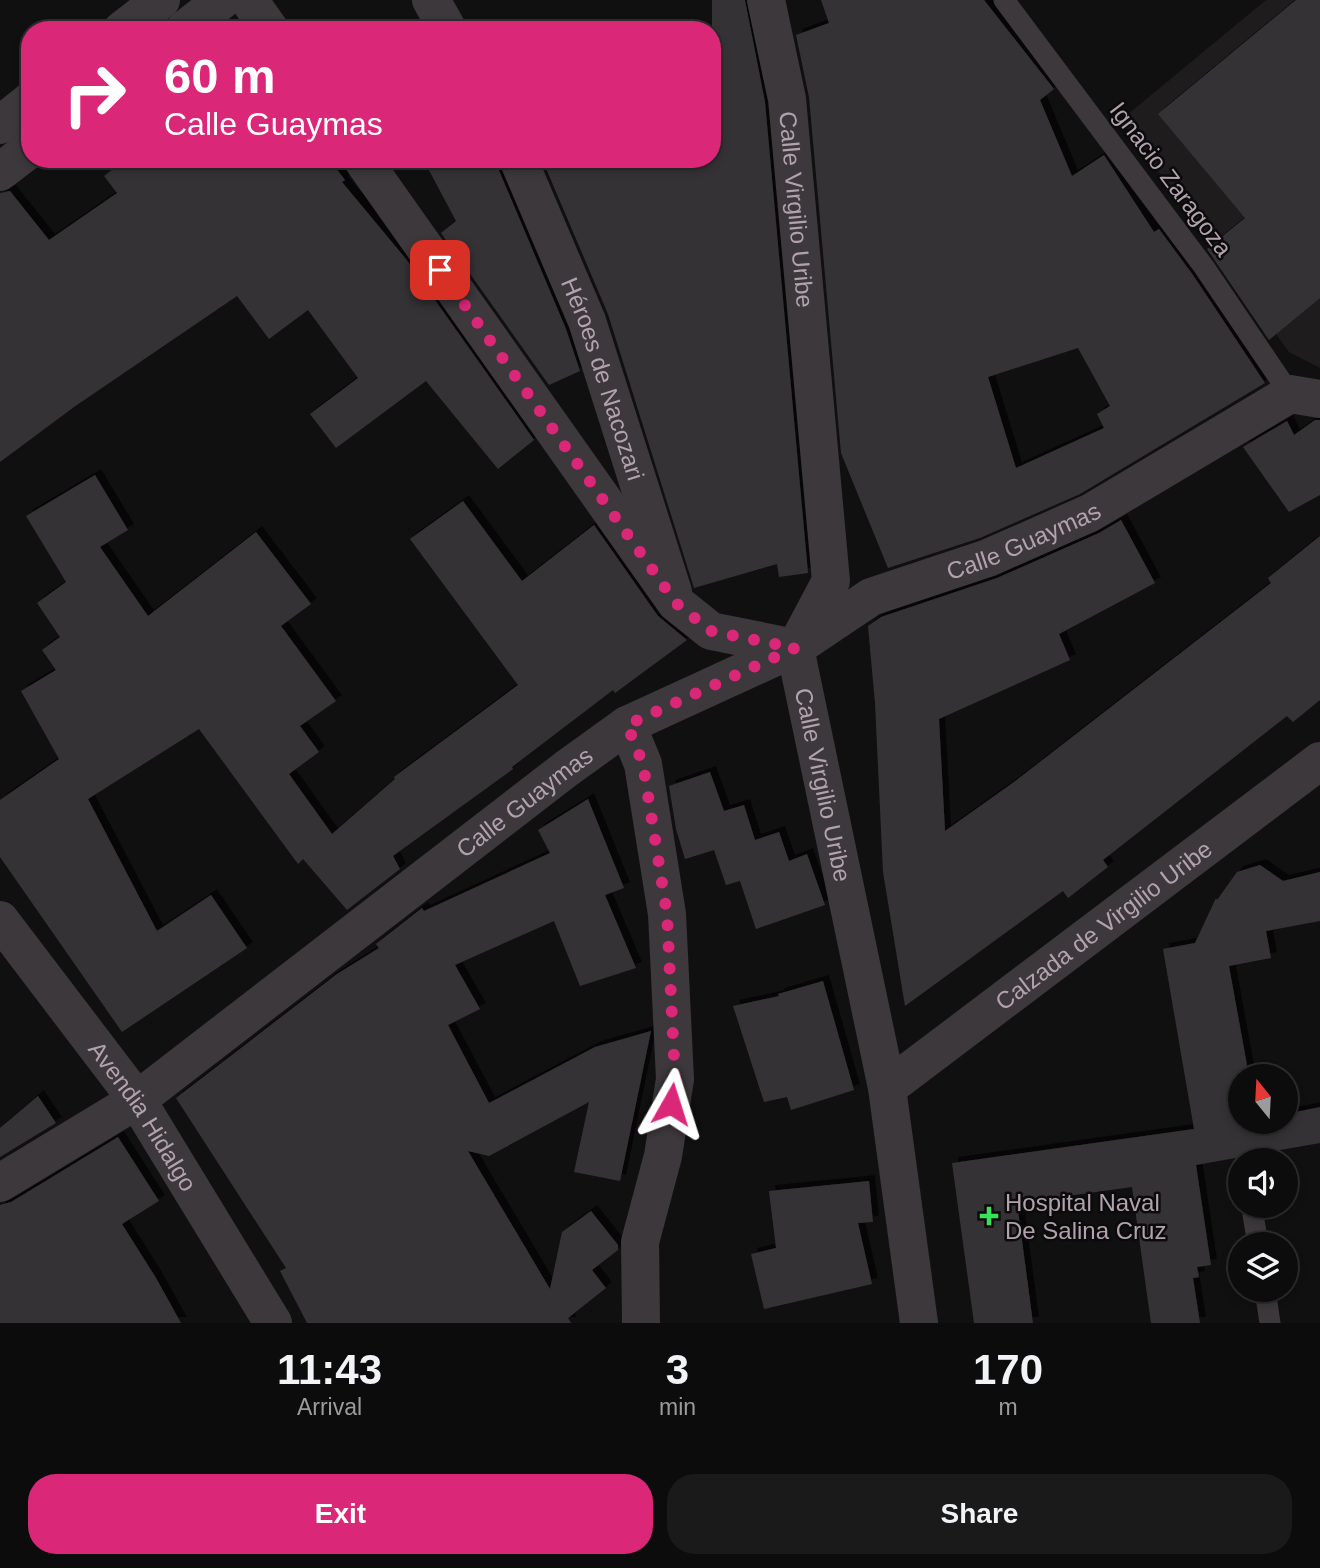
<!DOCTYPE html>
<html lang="en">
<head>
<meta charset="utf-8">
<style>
  body { margin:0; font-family:Arial,sans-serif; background:#1b1a1a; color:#f1f3f6; height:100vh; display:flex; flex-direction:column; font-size:26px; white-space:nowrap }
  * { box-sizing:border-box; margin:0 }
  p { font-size:23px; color:#9a9b9d }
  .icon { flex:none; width:38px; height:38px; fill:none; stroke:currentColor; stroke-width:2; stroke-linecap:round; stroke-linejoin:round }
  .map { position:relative; height:1323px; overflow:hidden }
  .drawer { display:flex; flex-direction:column; background:#0d0c0c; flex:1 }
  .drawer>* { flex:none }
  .guide { position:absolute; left:21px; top:21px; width:700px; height:147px; border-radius:28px; box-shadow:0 4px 10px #0003,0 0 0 2px #2d2c2d; background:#db2777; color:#fff; overflow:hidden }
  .needle { width:46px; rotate:342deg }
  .fabs { position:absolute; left:1228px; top:1064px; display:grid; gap:14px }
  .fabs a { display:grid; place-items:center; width:70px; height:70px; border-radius:50%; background:#0d0c0c; box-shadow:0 4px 10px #0003,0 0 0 2px #2d2c2d; font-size:35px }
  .pin { position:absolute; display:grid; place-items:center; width:60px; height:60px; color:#fff; margin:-30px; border-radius:14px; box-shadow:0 4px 10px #0006 }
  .me { position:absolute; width:77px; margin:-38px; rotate:6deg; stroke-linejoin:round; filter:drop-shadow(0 0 5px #0008) }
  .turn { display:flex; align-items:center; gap:24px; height:147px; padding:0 28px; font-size:32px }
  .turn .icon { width:91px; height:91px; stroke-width:2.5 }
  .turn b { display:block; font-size:49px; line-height:60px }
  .eta { display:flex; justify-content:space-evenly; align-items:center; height:119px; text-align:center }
  .eta b { font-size:42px; font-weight:800; line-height:49px }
  .primary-button { display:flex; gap:14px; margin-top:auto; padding:14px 28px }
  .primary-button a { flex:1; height:80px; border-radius:28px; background:#db2777; color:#fff; font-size:28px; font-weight:800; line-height:80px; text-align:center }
  .primary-button a+a { background:#1b1a1a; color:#f1f3f6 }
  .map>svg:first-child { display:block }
  .built { fill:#1e1c1d }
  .building { fill:#363235; fill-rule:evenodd; filter:url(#shadow) }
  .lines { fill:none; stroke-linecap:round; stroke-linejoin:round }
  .service { stroke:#3d383b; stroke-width:21 }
  .minor { stroke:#3d383b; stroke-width:38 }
  .tertiary { stroke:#3d383b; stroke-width:38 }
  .route { stroke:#db2777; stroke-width:12; stroke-dasharray:0 21.6 }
  .poi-dot { fill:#35e355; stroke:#0c0b0b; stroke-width:2.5 }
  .labels { text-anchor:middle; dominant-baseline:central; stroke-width:5; stroke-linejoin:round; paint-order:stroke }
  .street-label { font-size:24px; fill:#b1a2ae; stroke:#0c0b0b }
  .poi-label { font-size:24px; fill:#b1a2ae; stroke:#0c0b0b; text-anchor:start }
</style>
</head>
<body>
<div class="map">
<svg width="1320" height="1323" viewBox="0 0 1320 1323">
  <defs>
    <filter id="shadow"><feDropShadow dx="6" dy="-6" stdDeviation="0" flood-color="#0009"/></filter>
  </defs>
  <rect width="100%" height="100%" fill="#111010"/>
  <polygon class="built" points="1266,0 1320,0 1320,368 1289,352 1121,120"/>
  <g class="building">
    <polygon points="712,0 745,0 765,102 808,573 779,577 777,564 694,588 608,314 542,159 712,159"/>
    <path d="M821,0H984L1054,89L1040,100L1072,176L1104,155L1154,232L1159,229L1193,275L1265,383L1080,494L980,538L888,568L841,453L809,97L796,35L829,23ZM1078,348L1110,406L1097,414L1104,428L1016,468L988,377Z"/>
    <polygon points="1296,0 1320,0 1320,298 1269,340 1207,249 1245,218 1158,114"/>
    <polygon points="126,159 329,159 345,180 342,182 406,259 534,440 498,469 426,381 336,448 310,414 358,378 308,310 269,339 237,296 74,407 0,462 0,193 10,191 49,240 117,193 104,176"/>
    <polygon points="423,159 497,159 498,168 566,329 580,371 549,385 441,233 456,221"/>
    <polygon points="1315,420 1320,420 1320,495 1289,512 1243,447 1287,421 1294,435"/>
    <polygon points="95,475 128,530 100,547 148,616 256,532 311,604 281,626 336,701 300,726 319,752 289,774 332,834 395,779 394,777 518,685 410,539 463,501 522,581 594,525 658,616 687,640 615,693 613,690 512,767 513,769 393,856 400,869 347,910 303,859 298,864 199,729 88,799 157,931 211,895 247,948 122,1032 0,857 0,800 59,759 21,691 56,670 42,650 60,637 37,603 66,582 26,516"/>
    <polygon points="1121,520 1155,583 1059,634 1070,660 939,719 945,831 1014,782 1271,583 1268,578 1320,536 1320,700 1293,722 1287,716 1103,860 1108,867 1068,898 1063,891 905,1006 883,872 875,703 868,626 881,617 997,578 1099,533"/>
    <polygon points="710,772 724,811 744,805 755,840 779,832 789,861 807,854 825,905 756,929 740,881 726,885 714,850 685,859 676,829 669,786"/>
    <polygon points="588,799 624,888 605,895 636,968 580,986 554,921 455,965 480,1009 448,1025 489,1103 595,1047 651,1031 620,1181 574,1172 589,1102 489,1156 468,1151 550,1289 562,1232 591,1211 618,1245 618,1250 592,1270 606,1288 568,1318 571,1323 307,1323 280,1271 286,1268 176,1098 337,974 379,948 376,944 422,908 424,911 550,853 538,830"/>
    <polygon points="1260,865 1283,881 1320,872 1320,921 1266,931 1271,958 1229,966 1249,1076 1241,1076 1241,1122 1286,1122 1286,1114 1320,1107 1320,1143 1196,1165 1211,1265 1197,1267 1199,1277 1193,1278 1200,1323 1151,1323 1132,1187 1017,1203 1033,1323 974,1323 952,1163 1194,1129 1163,949 1195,943 1216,898 1217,900 1237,872"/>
    <polygon points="823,981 854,1090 791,1110 787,1097 764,1102 733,1006 779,996 778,994"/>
    <polygon points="38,1096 56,1123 0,1157 0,1128"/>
    <polygon points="118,1137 159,1201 122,1224 156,1278 181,1323 0,1323 0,1205 11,1202"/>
    <polygon points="869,1181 873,1222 858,1223 872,1284 764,1309 751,1254 776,1248 769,1191"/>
  </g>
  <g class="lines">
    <g class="service">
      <polyline points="1004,0 1204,267 1290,394"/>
      <polyline points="1253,1215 1258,1244"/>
      <polyline points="1265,1290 1270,1323"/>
    </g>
    <g class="minor">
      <polyline points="431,0 448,30"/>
      <path id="s1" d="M766,0L787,99L831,581L798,643"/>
      <path id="s2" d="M518,159L587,321L673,592"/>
      <polyline points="627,725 643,764 667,914 675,1079 663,1156 640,1242 641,1323"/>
      <path id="s3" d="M0,920L137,1100L273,1323"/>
      <path id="s4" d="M887,1088L1320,761"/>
      <path id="s5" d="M0,1183L137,1100L566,769L627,725L795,648L871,597L988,558L1090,513L1290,394L1320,399"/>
    </g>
    <g class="tertiary">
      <polyline points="249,0 270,30"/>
      <polyline points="122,30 161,0"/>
      <polyline points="184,30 222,0"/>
      <polyline points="0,125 30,101"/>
      <path id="s6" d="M362,159L676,603L711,631L795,648L887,1088L919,1323"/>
      <polyline points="0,172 30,149"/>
    </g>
  </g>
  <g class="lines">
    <polyline class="route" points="440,270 676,603 711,631 795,648 627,725 643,764 667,914 675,1079 671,1104"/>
  </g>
  <path class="poi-dot" d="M985.5 1205.5h7v7h7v7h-7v7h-7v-7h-7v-7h7z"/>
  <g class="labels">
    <g class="street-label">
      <text transform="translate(1171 179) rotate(53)">Ignacio Zaragoza</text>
      <text stroke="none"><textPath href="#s1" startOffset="212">Calle Virgilio Uribe</textPath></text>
      <text stroke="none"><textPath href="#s2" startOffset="236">Héroes de Nacozari</textPath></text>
      <text stroke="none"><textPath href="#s5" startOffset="1216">Calle Guaymas</textPath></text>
      <text stroke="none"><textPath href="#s6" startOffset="814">Calle Virgilio Uribe</textPath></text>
      <text stroke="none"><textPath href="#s5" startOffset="649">Calle Guaymas</textPath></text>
      <text stroke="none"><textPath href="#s4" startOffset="271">Calzada de Virgilio Uribe</textPath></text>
      <text stroke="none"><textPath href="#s3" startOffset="243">Avendia Hidalgo</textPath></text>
    </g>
    <g class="poi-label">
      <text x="1005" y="1202">Hospital Naval<tspan x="1005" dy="28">De Salina Cruz</tspan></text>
    </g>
  </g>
</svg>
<div class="fabs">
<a><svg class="needle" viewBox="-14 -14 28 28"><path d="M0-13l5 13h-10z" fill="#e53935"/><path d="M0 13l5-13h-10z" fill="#9a9b9d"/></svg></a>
<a><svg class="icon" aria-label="sound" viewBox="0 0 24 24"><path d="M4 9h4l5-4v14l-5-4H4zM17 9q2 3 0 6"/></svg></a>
<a><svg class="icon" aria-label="layers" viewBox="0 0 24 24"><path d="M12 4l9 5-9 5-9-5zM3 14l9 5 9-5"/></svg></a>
</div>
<div class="pin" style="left:440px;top:270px;background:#d93025"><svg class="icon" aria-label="arrive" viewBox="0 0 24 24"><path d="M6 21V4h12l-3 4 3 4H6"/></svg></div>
<svg class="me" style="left:671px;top:1104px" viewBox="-20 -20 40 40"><path d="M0-17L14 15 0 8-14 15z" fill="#db2777" stroke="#fff" stroke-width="4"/></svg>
<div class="guide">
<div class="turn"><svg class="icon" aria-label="right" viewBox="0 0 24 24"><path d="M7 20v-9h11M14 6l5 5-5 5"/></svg><div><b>60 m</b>Calle Guaymas</div></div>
</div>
</div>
<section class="drawer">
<div class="eta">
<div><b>11:43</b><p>Arrival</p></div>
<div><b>3</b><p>min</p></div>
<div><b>170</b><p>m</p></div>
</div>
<div class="primary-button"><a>Exit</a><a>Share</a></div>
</section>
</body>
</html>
